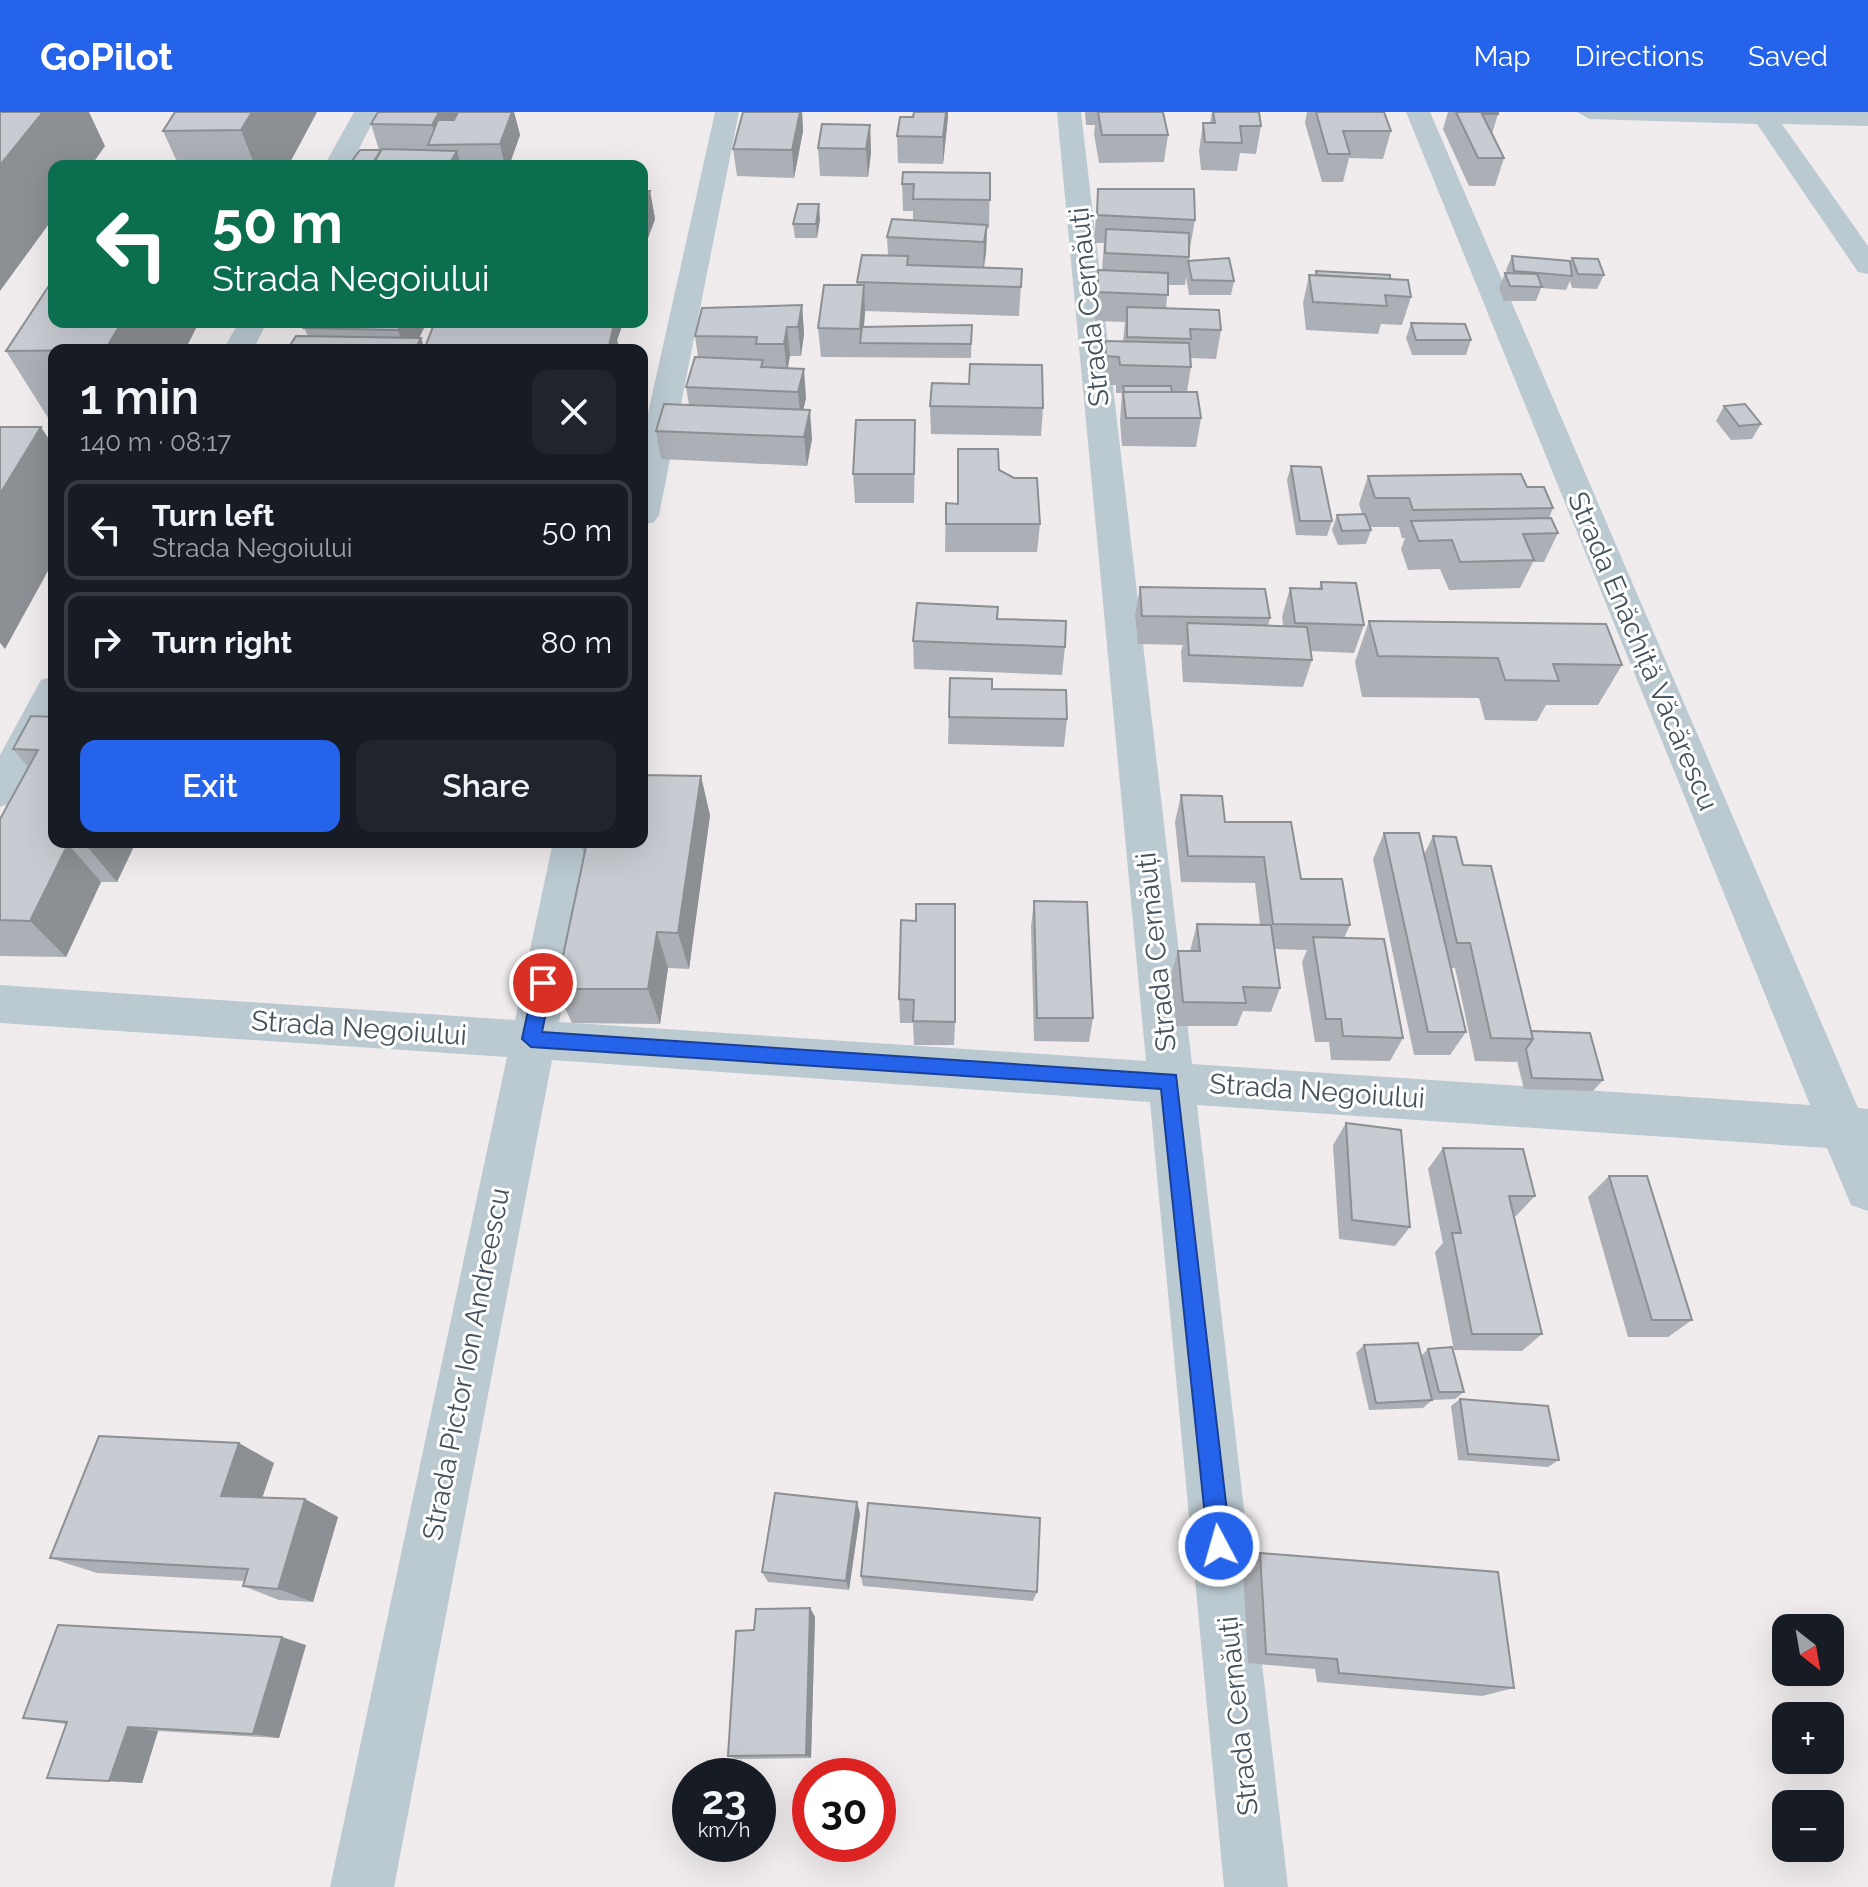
<!DOCTYPE html>
<html lang="en">
<head>
<meta charset="utf-8">
<style>
  body { margin:0; font-family:Raleway,sans-serif; background:#20242c; color:#f1f3f6; height:100vh; display:flex; flex-direction:column; font-size:30px; white-space:nowrap }
  * { box-sizing:border-box; margin:0 }
  p { font-size:26px; color:#9ea1a6 }
  .icon { flex:none; width:44px; height:44px; fill:none; stroke:currentColor; stroke-width:2; stroke-linecap:round; stroke-linejoin:round }
  .map { position:relative; flex:1; overflow:hidden }
  .details { position:absolute; left:48px; top:232px; width:600px; height:504px; display:flex; flex-direction:column; background:#171b24; border-radius:16px; box-shadow:0 8px 32px #0002 }
  .details>* { flex:none }
  .top-card { position:absolute; left:48px; top:48px; width:600px; height:168px; border-radius:16px; box-shadow:0 8px 32px #0002; background:#0b6e4f; color:#fff; overflow:hidden }
  .needle { width:52px; rotate:149deg }
  .tools { position:absolute; left:1772px; top:1502px; display:grid; gap:16px }
  .tools a { display:grid; place-items:center; width:72px; height:72px; border-radius:16px; background:#171b24; box-shadow:0 8px 32px #0002; font-size:40px }
  .speed { position:absolute; left:672px; top:1646px; display:flex; gap:16px; font-size:40px; font-weight:700; text-align:center }
  .speed>* { display:grid; place-content:center; width:104px; height:104px; border-radius:50%; background:#171b24; box-shadow:0 8px 32px #0002; line-height:1 }
  .speed small { font-size:20px; font-weight:400 }
  .speed .limit { border:12px solid #d22; background:#fff; color:#111 }
  .pin { position:absolute; display:grid; place-items:center; width:68px; height:68px; color:#fff; margin:-34px; border:4px solid #fff; border-radius:50%; box-shadow:0 2px 8px #0007 }
  .me { position:absolute; width:88px; margin:-44px; rotate:354deg; stroke-linejoin:round; filter:drop-shadow(0 0 6px #0008) }
  .turn { display:flex; align-items:center; gap:28px; height:168px; padding:0 32px; font-size:36px }
  .turn .icon { width:104px; height:104px; stroke-width:2.5 }
  .turn b { display:block; font-size:56px; line-height:68px }
  .round { display:grid; place-items:center; flex:none; width:84px; height:84px; border-radius:16px; background:#20242c }
  .head { display:flex; align-items:center; justify-content:space-between; height:136px; padding:0 32px }
  h1 { font-size:48px; font-weight:600; line-height:60px }
  .button { display:flex; gap:16px; margin-top:auto; padding:16px 32px }
  .button a { flex:1; height:92px; border-radius:16px; background:#2563eb; color:#fff; font-size:32px; font-weight:600; line-height:92px; text-align:center }
  .button a+a { background:#20242c; color:#f1f3f6 }
  ul { padding:0; list-style:none }
  li { display:flex; align-items:center; gap:24px; height:100px; margin:0 16px 12px; padding:0 16px; border:4px solid #363941; border-radius:16px }
  li div { flex:1 }
  li b { display:block; font-size:30px }
  li em { font-style:normal }
  header { display:flex; align-items:center; gap:48px; box-sizing:border-box; height:112px; padding:0 40px; background:#2563eb; color:#fff }
  header strong { font-size:38px }
  nav { display:flex; gap:44px; margin-inline-start:auto; font-size:28px }
  .map>svg:first-child { display:block }
  .lines { fill:none; stroke-linecap:round; stroke-linejoin:round }
  .street { fill:#bbc9d1; fill-rule:evenodd }
  .wall { fill:#acafb5 }
  .shaded-wall { fill:#8c8f93 }
  .building { fill:#c8ccd2; stroke:#8c8f93; stroke-width:2 }
  .route { fill:#2563eb; stroke:#184099; stroke-width:2 }
  .labels { text-anchor:middle; dominant-baseline:central; stroke-width:6; stroke-linejoin:round; paint-order:stroke }
  .street-label { font-size:28px; fill:#43525c; stroke:#fff }
</style>
</head>
<body>
<header>
<strong>GoPilot</strong>
<nav><a>Map</a><a>Directions</a><a>Saved</a></nav>
</header>
<div class="map">
<svg width="1868" height="1775" viewBox="0 0 1868 1775">
  <rect width="100%" height="100%" fill="#f0eced"/>
  <g class="lines">
    <g class="street">
      <polygon points="354,0 378,0 350,54 324,54"/>
      <polygon points="715,0 739,0 659,403 654,410 642,414 642,328"/>
      <polygon points="1057,0 1081,0 1192,952 1810,993 1406,0 1430,0 1858,996 1868,997 1868,1099 1851,1093 1827,1036 1197,993 1288,1775 1224,1775 1150,990 552,948 394,1775 330,1775 507,945 0,911 0,873 515,908 553,730 593,730 559,910 1146,949"/>
      <polygon points="1577,0 1868,0 1868,14 1782,12 1868,134 1868,162 1858,160 1757,12 1589,7"/>
      <polygon points="239,210 267,210 253,238 223,238"/>
      <polygon points="54,564 54,613 14,690 0,695 0,643 41,568"/>
    </g>
  </g>
  <g class="wall">
    <polygon points="175,0 317,0 288,54 179,54 163,19"/>
    <polygon points="458,0 514,0 520,23 509,54 354,54 352,49 379,38 371,12"/>
    <polygon points="743,0 802,0 803,19 794,66 737,64 733,37"/>
    <polygon points="1085,0 1163,0 1168,23 1164,50 1099,51 1094,22 1095,13 1086,13"/>
    <polygon points="1212,0 1259,0 1261,14 1256,42 1240,41 1237,59 1201,58 1199,39 1203,11 1210,11"/>
    <polygon points="1307,0 1384,0 1391,19 1383,47 1349,46 1343,70 1322,70 1305,11"/>
    <polygon points="1448,0 1498,0 1498,2 1492,22 1504,46 1495,74 1469,74 1443,17"/>
    <polygon points="913,5 948,5 943,52 898,51 897,24"/>
    <polygon points="870,13 871,41 868,65 820,64 818,36"/>
    <polygon points="990,61 989,116 987,116 986,141 984,156 1022,157 1019,204 865,199 864,215 972,213 971,246 821,245 818,216 857,173 857,170 888,143 887,125 913,108 913,99 903,99 902,72"/>
    <polygon points="1098,77 1195,108 1190,136 1189,136 1189,149 1234,169 1231,183 1189,183 1186,165 1185,173 1168,173 1166,197 1221,218 1216,247 1190,246 1191,255 1187,280 1201,306 1196,335 1122,334 1120,309 1122,281 1116,281 1116,273 1102,273 1102,257 1105,229 1123,229 1125,210 1095,209 1098,158 1102,158 1104,131 1094,131"/>
    <polygon points="642,79 650,79 655,107 648,126 645,126 647,140 642,155"/>
    <polygon points="820,107 817,126 795,126 793,112"/>
    <polygon points="1512,144 1570,152 1572,146 1604,163 1597,177 1572,176 1570,169 1566,178 1541,176 1536,189 1504,189 1499,176 1505,161 1507,161 1506,158"/>
    <polygon points="1316,159 1390,167 1411,185 1402,213 1381,212 1378,222 1306,218 1303,191 1309,163 1315,163"/>
    <polygon points="802,193 804,222 801,244 790,244 787,256 806,286 803,298 812,327 807,354 661,347 656,319 689,293 686,275 698,245 695,224"/>
    <polygon points="54,210 199,210 185,238 54,238 54,312 52,312 6,239"/>
    <polygon points="427,210 419,226 421,226 424,236 493,212 493,210 620,210 621,217 617,228 620,238 287,238 308,224 304,216"/>
    <polygon points="1411,211 1471,228 1466,243 1412,243 1406,226"/>
    <polygon points="969,272 1043,296 1041,324 931,322 930,294"/>
    <polygon points="1724,294 1761,312 1752,327 1731,328 1716,309"/>
    <polygon points="915,336 914,391 855,391 853,362"/>
    <polygon points="1291,354 1332,409 1327,424 1296,423 1287,368"/>
    <polygon points="999,358 1040,412 1037,440 945,440 946,391 957,392"/>
    <polygon points="1368,364 1527,375 1553,396 1549,406 1558,421 1544,450 1533,450 1520,476 1449,478 1440,457 1408,458 1401,437 1405,426 1402,426 1399,415 1370,415 1371,418 1366,432 1338,433 1332,418 1337,403 1362,402 1359,392"/>
    <polygon points="1321,470 1364,513 1354,541 1311,539 1312,548 1303,575 1183,570 1181,539 1183,533 1138,532 1135,503 1140,475 1270,506 1268,514 1283,514 1282,505 1290,476 1319,477"/>
    <polygon points="998,507 1065,535 1062,563 914,557 913,529"/>
    <polygon points="1369,509 1622,553 1598,593 1546,593 1537,609 1485,608 1479,586 1362,585 1355,550"/>
    <polygon points="950,566 992,577 1067,607 1064,635 948,632"/>
    <polygon points="31,604 54,730 136,730 117,770 101,770 66,845 0,844 0,707 28,655 13,637"/>
    <polygon points="1181,683 1225,710 1301,767 1350,813 1344,826 1403,926 1390,949 1331,948 1329,930 1315,930 1302,850 1307,838 1275,837 1280,876 1271,900 1243,899 1237,914 1176,914 1171,863 1178,839 1190,839 1197,812 1260,813 1255,771 1181,770 1175,710"/>
    <polygon points="710,703 689,857 668,856 660,912 572,911 556,877 584,743 579,730 642,730"/>
    <polygon points="1384,721 1424,743 1433,724 1463,753 1531,919 1603,968 1593,979 1524,977 1517,949 1516,950 1475,949 1455,856 1450,856 1466,920 1450,943 1414,943 1373,747"/>
    <polygon points="1034,789 1093,906 1089,930 1034,929 1031,814"/>
    <polygon points="901,808 955,910 954,933 914,933 913,911 900,911 899,887"/>
    <polygon points="1346,1011 1410,1115 1395,1134 1339,1127 1333,1033"/>
    <polygon points="1443,1036 1535,1084 1516,1104 1514,1104 1542,1222 1522,1239 1454,1238 1435,1140 1443,1131 1428,1057"/>
    <polygon points="1609,1064 1692,1208 1668,1225 1628,1225 1588,1085"/>
    <polygon points="1364,1233 1421,1244 1428,1237 1464,1280 1455,1287 1432,1288 1423,1296 1369,1298 1356,1241"/>
    <polygon points="1460,1287 1559,1348 1548,1355 1458,1348 1451,1294"/>
    <polygon points="274,1351 262,1386 305,1387 338,1405 313,1490 279,1488 243,1474 244,1469 97,1461 50,1446"/>
    <polygon points="857,1390 860,1402 849,1478 768,1470 762,1460"/>
    <polygon points="1260,1441 1514,1576 1482,1584 1317,1570 1315,1557 1248,1551 1243,1456"/>
    <polygon points="861,1464 1037,1480 1033,1489 863,1474"/>
    <polygon points="810,1496 815,1505 811,1646 736,1647 728,1644 754,1518"/>
    <polygon points="306,1533 279,1626 158,1619 142,1671 47,1666 66,1612 23,1606"/>
  </g>
  <g class="shaded-wall">
    <polygon points="43,0 89,0 105,34 91,54 54,54 54,105 0,179 0,53"/>
    <polygon points="252,0 317,0 288,54 255,54 241,18"/>
    <polygon points="439,0 457,0 459,5 438,33 432,13"/>
    <polygon points="512,0 514,0 520,23 509,54 505,54 500,32"/>
    <polygon points="800,0 802,0 803,19 794,66 792,38"/>
    <polygon points="946,0 948,0 948,5 943,52 943,25"/>
    <polygon points="870,13 871,41 868,65 866,37"/>
    <polygon points="457,39 461,54 448,54"/>
    <polygon points="650,79 655,107 648,126 643,98"/>
    <polygon points="819,92 820,107 817,126 816,112"/>
    <polygon points="642,112 647,140 642,155"/>
    <polygon points="987,113 986,141 983,159 984,130"/>
    <polygon points="864,173 865,201 862,231 860,231 860,217"/>
    <polygon points="802,193 804,222 801,244 798,215"/>
    <polygon points="122,210 199,210 185,238 105,238"/>
    <polygon points="403,210 427,210 413,238 405,238 398,218"/>
    <polygon points="608,210 620,210 621,217 617,228 620,238 610,238 609,234 611,224"/>
    <polygon points="787,215 790,244 787,261 784,232"/>
    <polygon points="421,226 425,238 415,238"/>
    <polygon points="804,257 806,286 801,308 798,280"/>
    <polygon points="810,298 812,327 807,354 804,325"/>
    <polygon points="41,315 54,335 54,448 5,537 0,531 0,382"/>
    <polygon points="701,664 710,703 689,857 678,821"/>
    <polygon points="86,730 136,730 117,770 85,732"/>
    <polygon points="68,732 101,770 66,845 30,809"/>
    <polygon points="657,820 668,856 660,912 648,877"/>
    <polygon points="239,1331 274,1351 257,1401 221,1384"/>
    <polygon points="305,1387 338,1405 313,1490 278,1477"/>
    <polygon points="857,1390 860,1402 849,1478 846,1469"/>
    <polygon points="810,1496 815,1505 811,1646 806,1643"/>
    <polygon points="282,1525 306,1533 279,1626 253,1622"/>
    <polygon points="128,1615 158,1619 142,1671 109,1669"/>
  </g>
  <g class="building">
    <polygon points="0,0 43,0 0,53"/>
    <polygon points="175,0 252,0 241,18 163,19"/>
    <polygon points="378,0 439,0 432,13 371,12"/>
    <polygon points="458,0 512,0 500,32 428,33 438,8 454,8"/>
    <polygon points="743,0 800,0 792,38 733,37"/>
    <polygon points="914,0 946,0 943,25 897,24 900,5 913,5"/>
    <polygon points="1098,0 1163,0 1168,23 1102,23"/>
    <polygon points="1213,0 1259,0 1261,14 1240,14 1242,31 1205,30 1203,11 1215,11"/>
    <polygon points="1316,0 1384,0 1391,19 1343,19 1350,42 1328,42"/>
    <polygon points="1456,0 1498,0 1498,2 1482,2 1504,46 1478,46"/>
    <polygon points="822,12 870,13 866,37 818,36"/>
    <polygon points="382,37 457,39 448,54 372,54"/>
    <polygon points="360,38 381,38 374,49 352,49"/>
    <polygon points="903,60 990,61 990,88 913,87 914,72 902,72"/>
    <polygon points="1098,77 1194,77 1195,108 1097,103"/>
    <polygon points="642,79 650,79 643,98 642,98"/>
    <polygon points="798,92 819,92 816,112 793,112"/>
    <polygon points="892,107 987,113 984,130 887,125"/>
    <polygon points="1106,117 1189,121 1189,145 1105,141"/>
    <polygon points="862,143 908,144 907,153 1022,157 1021,175 857,170"/>
    <polygon points="1512,144 1570,149 1572,164 1514,159"/>
    <polygon points="1229,146 1234,169 1192,168 1188,149"/>
    <polygon points="1572,146 1598,147 1604,163 1578,162"/>
    <polygon points="1098,158 1168,161 1168,183 1098,180"/>
    <polygon points="1316,159 1390,163 1390,167 1317,163"/>
    <polygon points="1505,161 1537,162 1542,175 1510,174"/>
    <polygon points="1309,163 1408,168 1411,185 1385,183 1387,194 1313,190"/>
    <polygon points="54,166 54,210 122,210 105,238 6,239"/>
    <polygon points="824,173 864,173 860,217 818,216"/>
    <polygon points="802,193 798,215 787,215 784,232 756,232 757,225 695,224 702,196"/>
    <polygon points="1127,195 1219,198 1221,218 1190,217 1191,227 1127,225"/>
    <polygon points="308,210 403,210 398,218 304,216"/>
    <polygon points="1411,211 1465,212 1471,228 1416,228"/>
    <polygon points="434,212 614,212 609,234 584,234 583,238 424,238"/>
    <polygon points="972,213 971,232 860,231 862,215"/>
    <polygon points="296,224 421,226 415,238 287,238"/>
    <polygon points="1105,229 1189,231 1191,255 1120,253 1119,245 1106,244"/>
    <polygon points="695,245 763,248 761,255 804,257 798,280 686,275"/>
    <polygon points="970,252 1042,253 1043,296 930,294 932,271 969,272"/>
    <polygon points="1123,274 1171,274 1172,280 1124,280"/>
    <polygon points="1123,280 1197,280 1201,306 1126,306"/>
    <polygon points="664,292 810,298 804,325 656,319"/>
    <polygon points="1745,292 1761,312 1739,314 1724,294"/>
    <polygon points="856,308 915,308 914,362 853,362"/>
    <polygon points="0,315 41,315 0,382"/>
    <polygon points="958,337 998,337 999,358 1014,366 1037,366 1040,412 946,412 946,391 958,392"/>
    <polygon points="1291,354 1321,355 1332,409 1300,409"/>
    <polygon points="1521,362 1527,375 1544,375 1553,396 1413,398 1409,386 1375,386 1368,364"/>
    <polygon points="1365,402 1371,418 1342,419 1337,403"/>
    <polygon points="1551,406 1558,421 1523,422 1534,448 1460,450 1452,428 1419,429 1411,409"/>
    <polygon points="1321,470 1356,471 1364,513 1295,511 1290,476 1322,477"/>
    <polygon points="1140,475 1265,477 1270,506 1142,504"/>
    <polygon points="917,491 998,495 997,507 1066,509 1065,535 913,529"/>
    <polygon points="1369,509 1606,512 1622,553 1553,552 1559,569 1505,568 1498,546 1378,544"/>
    <polygon points="1187,511 1307,515 1312,548 1189,543"/>
    <polygon points="950,566 992,567 992,577 1066,578 1067,607 949,605"/>
    <polygon points="31,604 54,605 54,730 86,730 85,732 68,732 30,809 0,808 0,707 38,638 13,637"/>
    <polygon points="642,663 701,664 678,821 657,820 648,877 556,877 587,730 642,730"/>
    <polygon points="1181,683 1222,684 1225,710 1291,710 1301,767 1342,767 1350,813 1273,812 1264,745 1188,744"/>
    <polygon points="1384,721 1419,721 1466,920 1428,920"/>
    <polygon points="1433,724 1456,725 1463,753 1491,754 1533,927 1491,926 1470,831 1457,831"/>
    <polygon points="1034,789 1087,790 1093,906 1037,906"/>
    <polygon points="916,792 955,792 955,910 913,909 914,888 899,887 901,808 916,809"/>
    <polygon points="1197,812 1271,813 1280,876 1243,875 1246,891 1183,890 1178,839 1200,839"/>
    <polygon points="1313,825 1384,827 1403,926 1343,924 1341,907 1326,907"/>
    <polygon points="1531,919 1590,921 1603,968 1532,966 1526,937 1533,927"/>
    <polygon points="1346,1011 1401,1018 1410,1115 1352,1108"/>
    <polygon points="1443,1036 1523,1037 1535,1084 1509,1084 1542,1222 1472,1222 1452,1121 1461,1121"/>
    <polygon points="1609,1064 1647,1064 1692,1208 1652,1208"/>
    <polygon points="1418,1231 1432,1288 1376,1291 1364,1233"/>
    <polygon points="1452,1235 1464,1280 1439,1280 1428,1237"/>
    <polygon points="1460,1287 1548,1294 1559,1348 1468,1342"/>
    <polygon points="99,1324 239,1331 221,1384 305,1387 278,1477 243,1474 248,1457 50,1446"/>
    <polygon points="775,1381 857,1390 846,1469 762,1460"/>
    <polygon points="868,1391 1040,1406 1037,1480 861,1464"/>
    <polygon points="1260,1441 1498,1460 1514,1576 1339,1561 1337,1547 1266,1542"/>
    <polygon points="810,1496 806,1643 728,1644 736,1519 754,1518 756,1497"/>
    <polygon points="58,1513 282,1525 253,1622 128,1615 109,1669 47,1666 67,1610 23,1606"/>
  </g>
  <polygon class="route" points="543,863 552,871 542,920 1176,963 1231,1434 1228,1442 1219,1446 1211,1442 1208,1434 1161,977 531,935 522,927 534,871"/>
  <g class="labels">
    <g class="street-label">
      <text transform="translate(1089 195) rotate(-96)">Strada Cernăuți</text>
      <text transform="translate(1643 539) rotate(67)">Strada Enăchiță Văcărescu</text>
      <text transform="translate(1156 840) rotate(-96)">Strada Cernăuți</text>
      <text transform="translate(359 916) rotate(4)">Strada Negoiului</text>
      <text transform="translate(1317 979) rotate(4)">Strada Negoiului</text>
      <text transform="translate(466 1252) rotate(-79)">Strada Pictor Ion Andreescu</text>
      <text transform="translate(1238 1604) rotate(-96)">Strada Cernăuți</text>
    </g>
  </g>
</svg>
<div class="tools">
<a><svg class="needle" viewBox="-14 -14 28 28"><path d="M0-13l5 13h-10z" fill="#e53935"/><path d="M0 13l5-13h-10z" fill="#9ea1a6"/></svg></a>
<a>+</a>
<a>−</a>
</div>
<div class="speed"><div>23<small>km/h</small></div><div class="limit">30</div></div>
<div class="pin" style="left:543px;top:871px;background:#d93025"><svg class="icon" aria-label="arrive" viewBox="0 0 24 24"><path d="M6 21V4h12l-3 4 3 4H6"/></svg></div>
<svg class="me" style="left:1219px;top:1434px" viewBox="-20 -20 40 40"><circle r="17" fill="#2563eb" stroke="#fff" stroke-width="3"/><path d="M0-11L8 9 0 5-8 9z" fill="#fff"/></svg>
<div class="top-card">
<div class="turn"><svg class="icon" aria-label="left" viewBox="0 0 24 24"><path d="M17 20v-9H6M10 6l-5 5 5 5"/></svg><div><b>50 m</b>Strada Negoiului</div></div>
</div>
<section class="details">
<div class="head"><div><h1>1 min</h1><p>140 m · 08:17</p></div><a class="round"><svg class="icon" aria-label="close" viewBox="0 0 24 24"><path d="M6 6l12 12M18 6L6 18"/></svg></a></div>
<ul>
<li><svg class="icon" aria-label="left" viewBox="0 0 24 24"><path d="M17 20v-9H6M10 6l-5 5 5 5"/></svg><div><b>Turn left</b><p>Strada Negoiului</p></div><em>50 m</em></li>
<li><svg class="icon" aria-label="right" viewBox="0 0 24 24"><path d="M7 20v-9h11M14 6l5 5-5 5"/></svg><div><b>Turn right</b></div><em>80 m</em></li>
</ul>
<div class="button"><a>Exit</a><a>Share</a></div>
</section>
</div>
</body>
</html>
